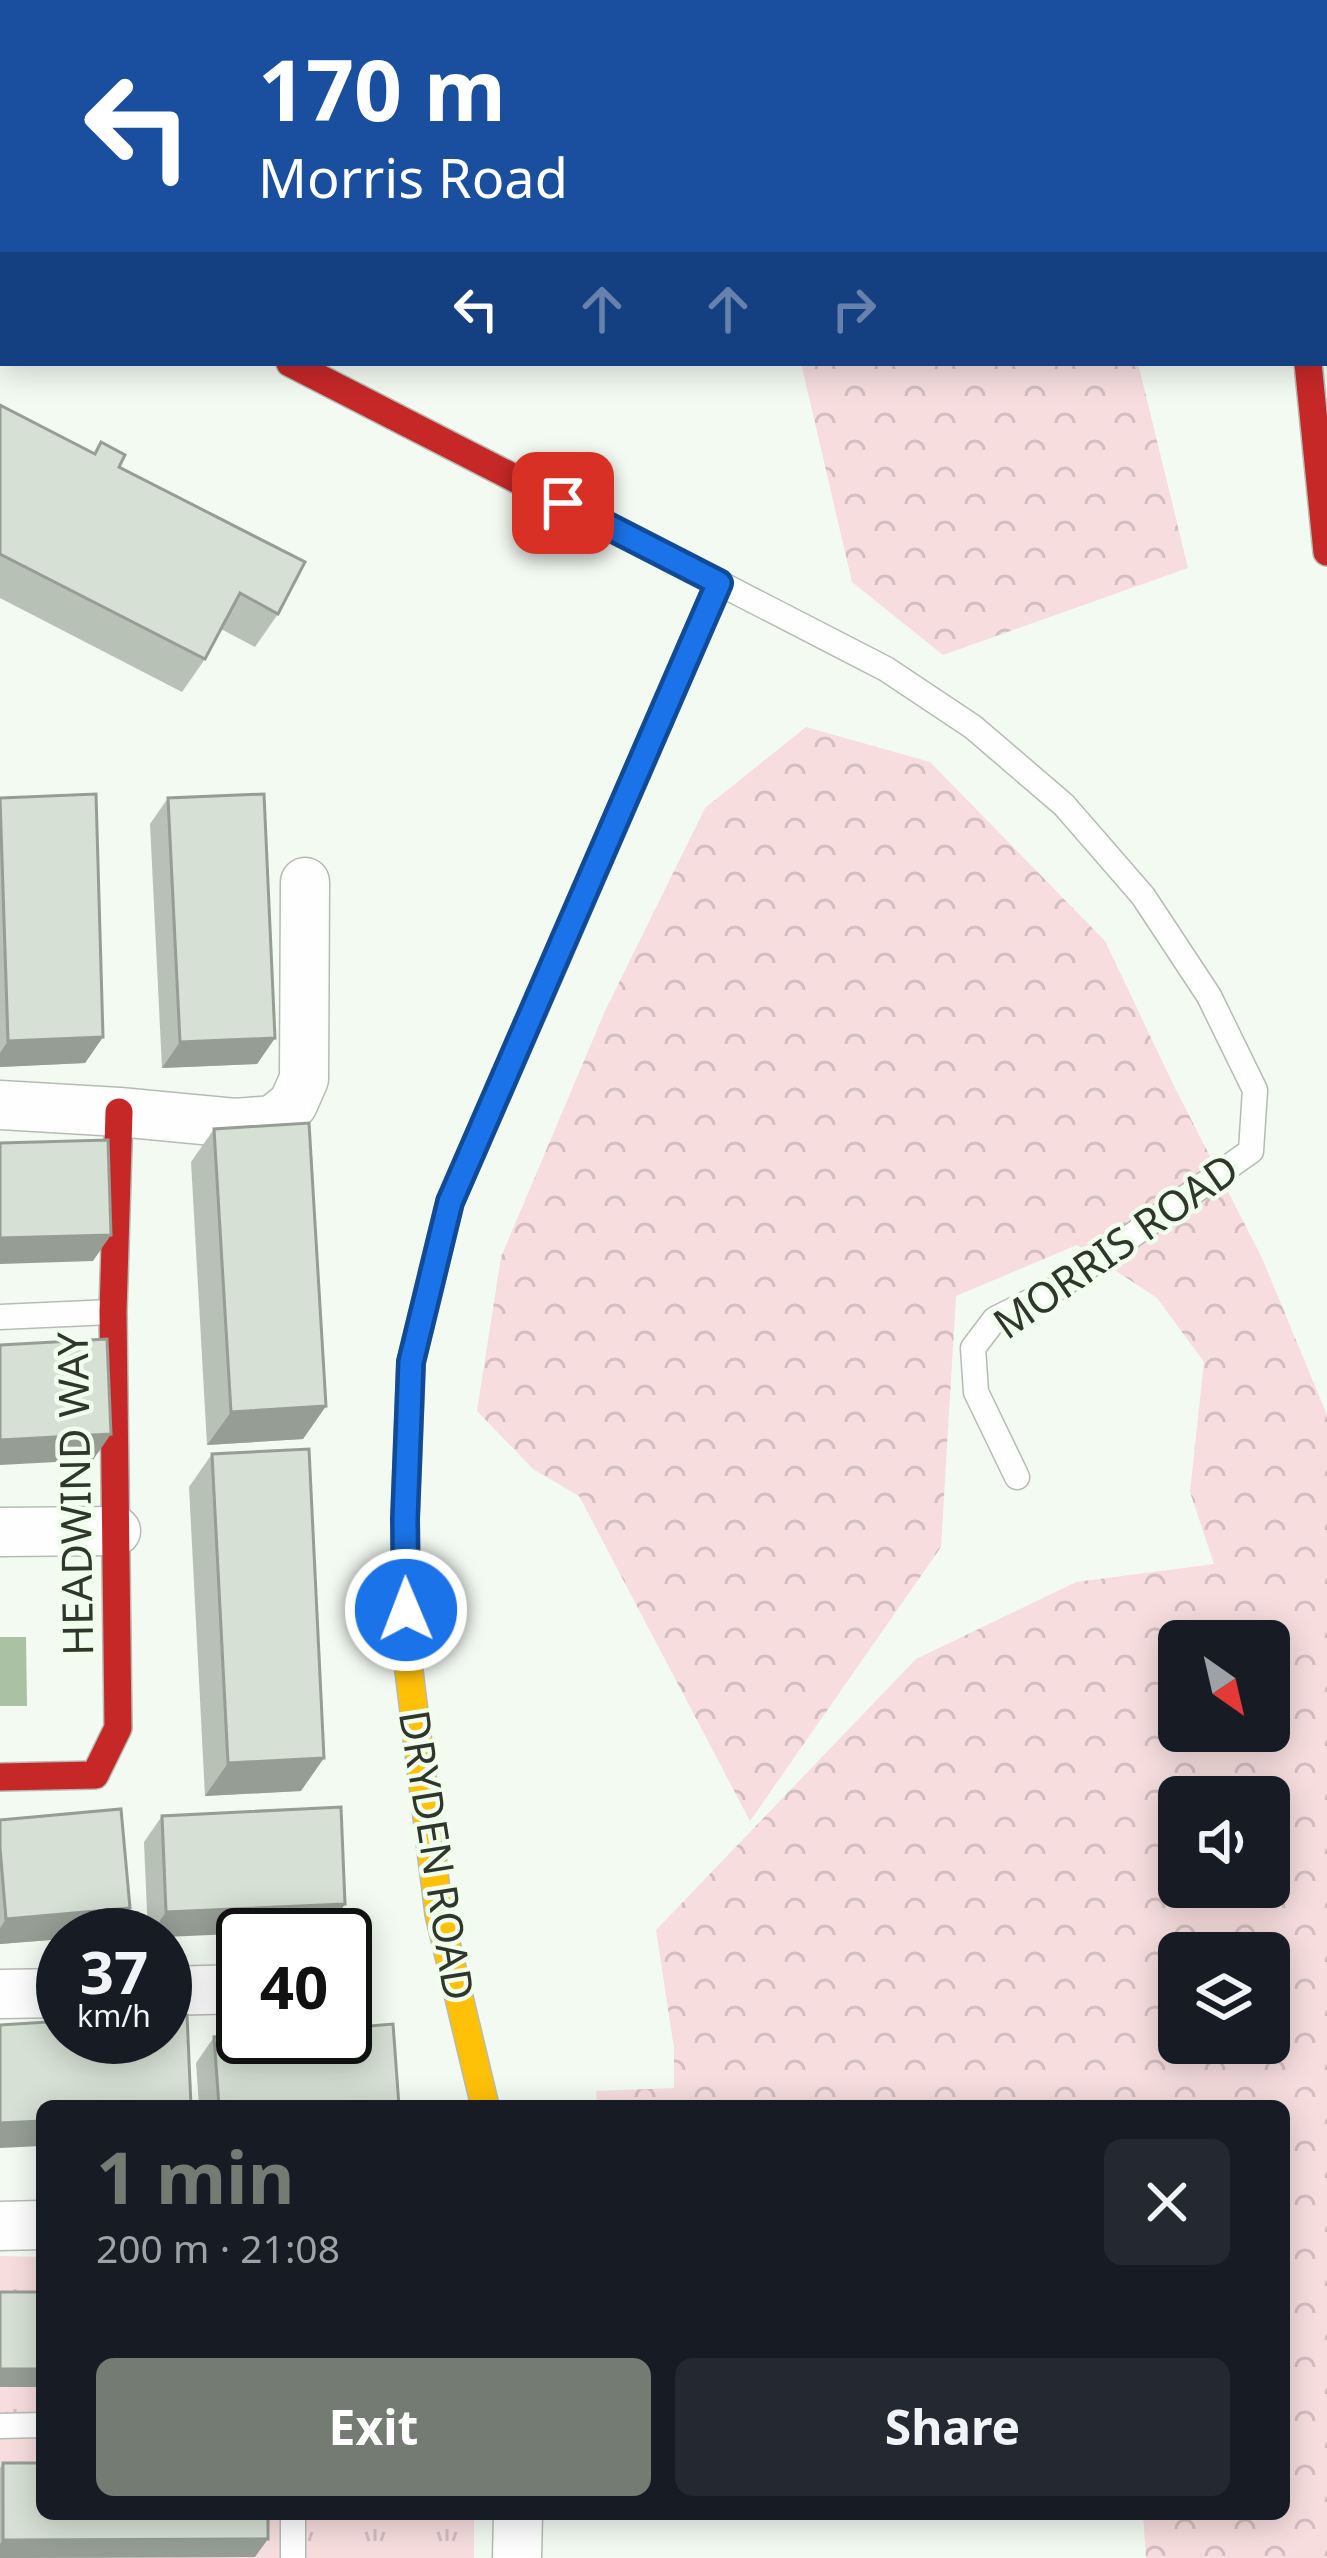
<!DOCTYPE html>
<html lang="en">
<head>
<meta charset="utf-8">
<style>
  body { margin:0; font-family:"Noto Sans",sans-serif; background:#242831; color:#f1f3f6; height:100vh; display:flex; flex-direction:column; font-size:45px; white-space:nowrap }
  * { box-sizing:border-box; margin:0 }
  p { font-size:39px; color:#9ea1a6 }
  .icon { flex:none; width:66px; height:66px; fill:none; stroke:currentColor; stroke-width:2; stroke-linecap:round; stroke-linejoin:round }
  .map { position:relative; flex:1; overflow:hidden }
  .panel { position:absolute; left:36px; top:2100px; width:1254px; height:420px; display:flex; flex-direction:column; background:#171b24; border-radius:18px; box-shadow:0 6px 30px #0003 }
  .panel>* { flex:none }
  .top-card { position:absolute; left:0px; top:0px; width:1329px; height:366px; box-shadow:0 6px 30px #0003; background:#1a4fa0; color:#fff; overflow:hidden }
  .needle { width:78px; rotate:146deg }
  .tools { position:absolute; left:1158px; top:1620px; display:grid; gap:24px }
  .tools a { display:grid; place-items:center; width:132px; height:132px; border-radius:18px; background:#171b24; box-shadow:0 6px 30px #0003; font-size:60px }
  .speed { position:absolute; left:36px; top:1908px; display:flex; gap:24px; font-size:60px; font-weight:700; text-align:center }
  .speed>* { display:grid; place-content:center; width:156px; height:156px; border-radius:50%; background:#171b24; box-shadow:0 6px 30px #0003; line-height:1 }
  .speed small { font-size:30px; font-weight:400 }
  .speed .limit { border:6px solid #111; border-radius:18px; background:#fff; color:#111 }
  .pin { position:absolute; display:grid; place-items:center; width:102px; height:102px; color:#fff; margin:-51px; border-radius:24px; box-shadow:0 6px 18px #0006 }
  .me { position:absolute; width:132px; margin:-66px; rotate:359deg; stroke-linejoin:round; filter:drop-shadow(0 0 9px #0008) }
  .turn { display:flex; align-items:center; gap:42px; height:252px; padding:0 60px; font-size:54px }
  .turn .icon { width:156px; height:156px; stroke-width:2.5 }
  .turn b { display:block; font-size:84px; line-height:102px }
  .lanes { display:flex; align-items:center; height:114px; padding:0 60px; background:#0003; justify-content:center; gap:60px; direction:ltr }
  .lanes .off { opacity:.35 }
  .round { display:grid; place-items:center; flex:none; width:126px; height:126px; border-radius:18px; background:#242831 }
  .summary { display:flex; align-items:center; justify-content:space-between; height:204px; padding:0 60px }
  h1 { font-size:72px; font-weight:700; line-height:90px; color:#747b72 }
  .action { display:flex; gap:24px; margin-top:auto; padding:24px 60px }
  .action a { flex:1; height:138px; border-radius:18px; background:#747b72; color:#fff; font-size:48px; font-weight:700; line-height:138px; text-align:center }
  .action a+a { background:#242831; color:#f1f3f6 }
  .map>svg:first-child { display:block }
  .grass { fill:url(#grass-tufts) }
  .forest { fill:url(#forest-crowns); fill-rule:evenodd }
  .water { fill:#aac1a3 }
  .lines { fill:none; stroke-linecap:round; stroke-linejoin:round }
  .lane-casing { stroke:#b5bcb3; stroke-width:27 }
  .street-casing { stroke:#b5bcb3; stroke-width:51 }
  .fast-casing { stroke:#b5bcb3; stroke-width:30 }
  .slow-casing { stroke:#b5bcb3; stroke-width:30 }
  .jam-casing { stroke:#b5bcb3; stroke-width:30 }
  .lane { stroke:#fdfefd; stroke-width:24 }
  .street { stroke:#fdfefd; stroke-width:48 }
  .fast { stroke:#4caf50; stroke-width:27 }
  .slow { stroke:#ffc107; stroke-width:27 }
  .jam { stroke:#c62828; stroke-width:27 }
  .wall { fill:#b8c1b6 }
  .shaded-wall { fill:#969d94 }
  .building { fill:#d6e0d4; stroke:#969d94; stroke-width:3 }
  .route-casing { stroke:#114b97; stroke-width:30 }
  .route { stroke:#1a73e8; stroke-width:21 }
  .labels { text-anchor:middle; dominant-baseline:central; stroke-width:9; stroke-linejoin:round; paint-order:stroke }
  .street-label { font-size:42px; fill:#2f372d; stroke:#f1feee }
</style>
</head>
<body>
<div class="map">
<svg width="1327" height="2558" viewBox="0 0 1327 2558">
  <defs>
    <pattern id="grass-tufts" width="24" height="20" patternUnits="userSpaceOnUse" patternTransform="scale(3)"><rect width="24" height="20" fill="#f7ddde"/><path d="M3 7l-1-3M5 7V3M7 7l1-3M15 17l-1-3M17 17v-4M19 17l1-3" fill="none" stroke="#d4bebf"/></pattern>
    <pattern id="forest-crowns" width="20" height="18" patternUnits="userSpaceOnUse" patternTransform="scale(3)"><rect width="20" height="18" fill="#f7ddde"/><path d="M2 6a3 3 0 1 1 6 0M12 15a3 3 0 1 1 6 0" fill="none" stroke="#d4bebf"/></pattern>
  </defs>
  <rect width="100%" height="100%" fill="#f3faf2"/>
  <polygon class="grass" points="0,2256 42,2257 42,2514 474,2514 474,2558 0,2558"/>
  <g class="forest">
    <polygon points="675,0 1051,0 1052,3 677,3"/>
    <polygon points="801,363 1138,363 1188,568 943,655 852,582"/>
    <path d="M806,727L930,762L1105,941L1173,1084L1262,1258L1327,1415V2558H1146L1143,2514H1284V2106H597L596,2091L674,2088V2048L656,1930L916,1659L1076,1582L1214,1564L1190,1492L1204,1362L1157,1298L1077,1245L956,1296L941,1547L750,1821L579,1496L533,1469L477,1411L501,1257L605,1011L705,808ZM1179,1641H1269V1731H1179ZM1179,1797H1269V1887H1179ZM1179,1953H1269V2043H1179Z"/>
  </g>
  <polygon class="water" points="0,1637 26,1637 27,1706 0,1706"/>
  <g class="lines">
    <g class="lane-casing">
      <g id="lane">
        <polyline points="721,584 886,669 973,727 1064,805 1143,896 1209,996 1255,1090 1251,1151 1061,1286 995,1319 973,1348 976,1392 1017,1477"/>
        <polyline points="0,1317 111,1312"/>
        <polyline points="0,2426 42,2425"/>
        <polyline points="293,2558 293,2514"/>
      </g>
    </g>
    <g class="street-casing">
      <g id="street">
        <polyline points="0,214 3,215"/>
        <polyline points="0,1105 119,1112 235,1123 273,1120 293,1104 304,1079 305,882"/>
        <polyline points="0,1532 116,1531"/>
        <polyline points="165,1991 243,1989"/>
        <polyline points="0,1994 63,1993"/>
        <polyline points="0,2226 42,2225"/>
        <polyline points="517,2558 518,2514"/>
      </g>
    </g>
    <g class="fast-casing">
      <polyline id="fast" points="409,1419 411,1362 450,1202 556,959"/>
    </g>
    <g class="slow-casing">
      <g id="slow">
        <polyline points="1273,0 1273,3"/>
        <polyline points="1326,22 1327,27"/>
        <polyline points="409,1419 405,1519 407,1655 439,1914 485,2106"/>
      </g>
    </g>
    <g class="jam-casing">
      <g id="jam">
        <polyline points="290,363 719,583 556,959"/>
        <polyline points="1308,363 1327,552"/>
        <polyline points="0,1777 95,1775 118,1728 113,1312 119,1112"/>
      </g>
    </g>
    <use href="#lane" class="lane"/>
    <use href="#street" class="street"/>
    <use href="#fast" class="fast"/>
    <use href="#slow" class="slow"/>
    <use href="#jam" class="jam"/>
  </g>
  <g class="wall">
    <polygon points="0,405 94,454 101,442 119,467 278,614 255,647 221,629 205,659 182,692 0,598"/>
    <polygon points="0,798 103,1037 85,1063 0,1067"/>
    <polygon points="168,798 275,1038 257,1064 162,1068 150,824"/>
    <polygon points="214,1129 326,1406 303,1439 207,1445 191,1162"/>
    <polygon points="212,1454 301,1791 205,1796 189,1487"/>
    <polygon points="162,1816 345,1904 327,1930 148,1935 144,1842"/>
    <polygon points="0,1820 111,1934 63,1935 63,1939 0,1944"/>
    <polygon points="214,2037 399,2106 199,2106 196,2063"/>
    <polygon points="3,2463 255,2557 0,2558 0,2468"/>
  </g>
  <g class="shaded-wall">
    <polygon points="103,1037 85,1063 0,1067 0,1053 8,1041"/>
    <polygon points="275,1038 257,1064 162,1068 180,1042"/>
    <polygon points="111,1235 93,1261 0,1264 0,1238"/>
    <polygon points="326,1406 303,1439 207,1445 231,1412"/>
    <polygon points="111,1434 93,1460 0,1465 0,1440"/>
    <polygon points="324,1758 301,1791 205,1796 228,1763"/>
    <polygon points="345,1904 327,1930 165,1937 165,1935 150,1935 166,1912"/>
    <polygon points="130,1908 111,1934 63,1935 63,1939 0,1944 0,1928 6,1919"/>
    <polygon points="42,2121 42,2146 0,2148 0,2123"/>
    <rect x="0" y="2369" width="42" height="18"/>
    <polygon points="268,2539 255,2557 0,2558 0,2544 3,2540"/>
  </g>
  <g class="building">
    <polygon points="0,405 95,454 101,442 125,455 119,467 305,562 278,614 240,593 205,659 0,554"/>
    <polygon points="96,794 103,1037 8,1041 0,798"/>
    <polygon points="264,794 275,1038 180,1042 168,798"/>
    <polygon points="309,1123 326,1406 231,1412 214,1129"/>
    <polygon points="108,1140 111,1235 0,1238 0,1143"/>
    <polygon points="107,1339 111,1434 0,1440 0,1345"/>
    <polygon points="309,1449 324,1758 228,1763 212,1454"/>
    <polygon points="341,1807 345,1904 166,1912 162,1816"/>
    <polygon points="121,1809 130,1908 6,1919 0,1848 0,1820"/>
    <polygon points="187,2015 191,2106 42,2106 42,2121 0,2123 0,2025 63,2021 63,2037 165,2037 165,2016"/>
    <polygon points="393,2024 399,2106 219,2106 214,2037 243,2035 243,2037 345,2037 345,2028"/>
    <rect x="0" y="2292" width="42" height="77"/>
    <polygon points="3,2463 42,2463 42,2514 268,2514 268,2539 3,2540"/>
  </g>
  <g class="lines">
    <g class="route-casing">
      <polyline id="route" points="406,1610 405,1519 411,1362 450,1202 719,583 563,503"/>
    </g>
    <use href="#route" class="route"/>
  </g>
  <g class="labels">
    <g class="street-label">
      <text transform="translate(1115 1245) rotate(-35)">MORRIS ROAD</text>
      <text transform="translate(74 1494) rotate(-91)">HEADWIND WAY</text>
      <text transform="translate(438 1855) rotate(81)">DRYDEN ROAD</text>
    </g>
  </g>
</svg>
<div class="tools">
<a><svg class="needle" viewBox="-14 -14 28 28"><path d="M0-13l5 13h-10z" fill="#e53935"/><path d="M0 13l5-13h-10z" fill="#9ea1a6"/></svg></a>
<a><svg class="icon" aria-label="sound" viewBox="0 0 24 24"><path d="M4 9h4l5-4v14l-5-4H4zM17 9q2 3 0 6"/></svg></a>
<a><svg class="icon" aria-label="layers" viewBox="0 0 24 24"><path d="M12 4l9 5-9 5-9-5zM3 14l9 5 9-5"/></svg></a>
</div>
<div class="speed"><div>37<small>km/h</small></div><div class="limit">40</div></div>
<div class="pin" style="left:563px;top:503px;background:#d93025"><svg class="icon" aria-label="arrive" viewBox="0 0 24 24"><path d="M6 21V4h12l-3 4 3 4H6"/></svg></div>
<svg class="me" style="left:406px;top:1610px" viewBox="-20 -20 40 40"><circle r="17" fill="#1a73e8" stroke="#fff" stroke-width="3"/><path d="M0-11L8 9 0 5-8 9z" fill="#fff"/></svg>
<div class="top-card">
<div class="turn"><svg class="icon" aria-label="left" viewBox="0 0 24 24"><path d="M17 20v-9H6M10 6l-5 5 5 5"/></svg><div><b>170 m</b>Morris Road</div></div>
<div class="lanes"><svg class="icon" aria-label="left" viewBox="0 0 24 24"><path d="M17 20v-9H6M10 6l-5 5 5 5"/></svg><svg class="icon off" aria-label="ahead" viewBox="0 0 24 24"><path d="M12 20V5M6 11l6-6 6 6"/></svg><svg class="icon off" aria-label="ahead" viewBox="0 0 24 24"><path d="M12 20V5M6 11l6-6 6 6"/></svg><svg class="icon off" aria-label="right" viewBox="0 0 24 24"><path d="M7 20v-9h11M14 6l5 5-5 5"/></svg></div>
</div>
<section class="panel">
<div class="summary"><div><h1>1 min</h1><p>200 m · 21:08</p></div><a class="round"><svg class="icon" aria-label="close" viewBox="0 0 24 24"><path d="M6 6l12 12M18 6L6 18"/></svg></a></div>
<div class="action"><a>Exit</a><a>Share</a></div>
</section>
</div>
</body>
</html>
